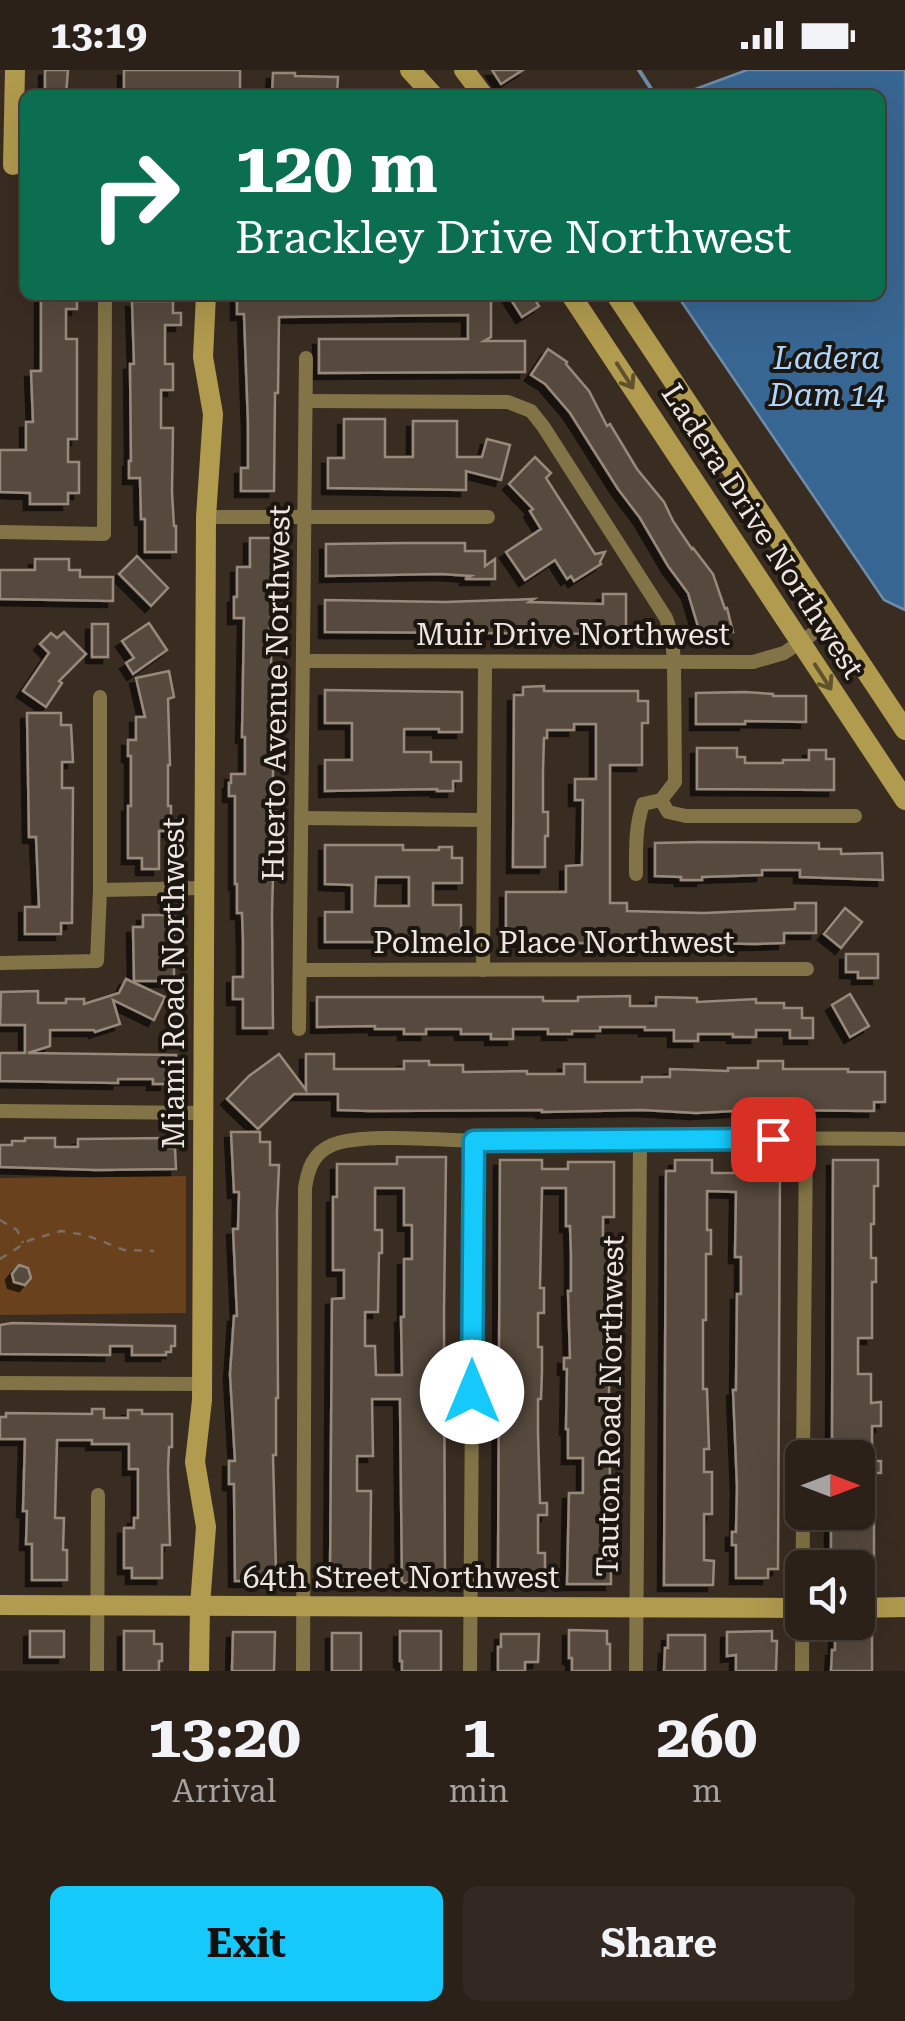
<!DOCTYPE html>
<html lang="en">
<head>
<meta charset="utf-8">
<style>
  body { margin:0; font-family:"Roboto Serif",serif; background:#332922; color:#f1f3f6; height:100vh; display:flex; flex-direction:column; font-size:38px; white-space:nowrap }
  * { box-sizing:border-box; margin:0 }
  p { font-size:32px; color:#a6a3a2 }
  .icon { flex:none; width:55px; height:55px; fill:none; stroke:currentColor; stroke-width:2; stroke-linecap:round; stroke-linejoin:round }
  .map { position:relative; height:1601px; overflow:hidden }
  .side { display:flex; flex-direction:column; background:#2b2119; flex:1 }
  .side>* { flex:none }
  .banner { position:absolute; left:20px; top:20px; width:865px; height:210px; border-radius:15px; box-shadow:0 10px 40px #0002,0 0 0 2px #473e38; background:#0b6e4f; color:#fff; overflow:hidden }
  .needle { width:65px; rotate:90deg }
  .controls { position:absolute; left:785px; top:1370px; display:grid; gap:20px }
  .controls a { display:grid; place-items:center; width:90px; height:90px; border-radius:15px; background:#2b2119; box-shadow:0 10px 40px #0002,0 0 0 2px #473e38; font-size:50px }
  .pin { position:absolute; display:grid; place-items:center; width:85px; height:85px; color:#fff; margin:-42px; border-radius:20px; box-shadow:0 5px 15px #0006 }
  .me { position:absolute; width:110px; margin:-55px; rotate:0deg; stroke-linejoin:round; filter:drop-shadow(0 0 8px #0008) }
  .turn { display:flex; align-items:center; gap:35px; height:210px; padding:0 50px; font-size:45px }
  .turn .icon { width:130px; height:130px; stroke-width:2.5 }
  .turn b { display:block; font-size:70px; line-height:85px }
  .eta { display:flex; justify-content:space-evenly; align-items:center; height:170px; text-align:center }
  .eta b { font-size:60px; font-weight:700; line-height:70px }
  .primary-button { display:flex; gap:20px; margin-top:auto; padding:20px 50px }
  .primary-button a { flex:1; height:115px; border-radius:15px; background:#15cafb; color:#111; font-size:40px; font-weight:700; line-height:115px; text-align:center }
  .primary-button a+a { background:#332922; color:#f1f3f6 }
  .status { display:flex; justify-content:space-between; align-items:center; height:70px; padding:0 50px; background:#2b2119; direction:ltr }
  .status svg { height:28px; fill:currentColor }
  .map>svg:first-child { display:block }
  .green { fill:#69421d }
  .water { fill:#386692; stroke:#6f8ca9; stroke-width:2.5 }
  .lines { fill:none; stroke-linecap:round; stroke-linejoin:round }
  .stream { stroke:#6f8ca9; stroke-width:4 }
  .building { fill:#564a3d; stroke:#978a7b; stroke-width:2.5; fill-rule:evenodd; filter:url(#shadow) }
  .path { stroke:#796d64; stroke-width:2.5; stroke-dasharray:8 8; stroke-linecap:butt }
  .street { stroke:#827446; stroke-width:14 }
  .secondary { stroke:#b19b4e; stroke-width:20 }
  .oneway { stroke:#5f522c }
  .route-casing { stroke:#0e83a3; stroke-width:25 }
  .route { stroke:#15cafb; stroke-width:18 }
  .labels { text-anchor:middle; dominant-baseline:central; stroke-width:8; stroke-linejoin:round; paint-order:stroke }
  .street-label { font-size:30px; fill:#eee6df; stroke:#1c1611 }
  .water-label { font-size:32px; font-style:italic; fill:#add5fd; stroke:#1c1611 }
</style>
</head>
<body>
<div class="status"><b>13:19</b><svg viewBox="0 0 49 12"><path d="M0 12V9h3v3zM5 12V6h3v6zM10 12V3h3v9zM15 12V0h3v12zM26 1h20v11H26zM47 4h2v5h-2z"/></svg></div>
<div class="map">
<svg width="905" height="1601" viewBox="0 0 905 1601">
  <defs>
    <filter id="shadow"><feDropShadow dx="-6" dy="6" stdDeviation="0" flood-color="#0009"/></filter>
  </defs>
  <rect width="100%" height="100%" fill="#392c21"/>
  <polygon class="green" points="186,1106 186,1243 0,1245 0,1108"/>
  <polygon class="water" points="747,0 905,0 905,540 884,530 677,225 880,225 880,25 679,25"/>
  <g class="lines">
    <polyline class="stream" points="639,0 655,25"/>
  </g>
  <g class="building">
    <polygon points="45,0 68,0 66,25 45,25"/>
    <rect x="124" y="0" width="116" height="25"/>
    <polygon points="492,0 523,0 501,14"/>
    <polygon points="273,3 295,3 295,6 338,7 337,25 272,25"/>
    <polygon points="41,225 77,225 77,239 66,239 66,269 77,269 77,369 68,369 68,392 79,392 79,423 68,423 68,434 30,434 30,423 0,422 0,380 26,380 26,352 33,352 31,301 41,301"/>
    <polygon points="237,225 491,225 491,267 484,271 525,271 525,302 319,303 319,269 468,269 468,245 279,247 278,323 275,323 274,421 241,421 241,398 248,398 248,354 244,244 237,244"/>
    <polygon points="508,225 532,225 539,236 522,247"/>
    <polygon points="132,231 173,231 173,243 181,243 181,255 165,255 165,294 173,294 173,320 161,320 161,358 173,358 172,422 174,456 176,456 176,482 145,482 145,449 141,449 140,408 129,408 129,391 131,391 130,294 134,294"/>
    <polygon points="548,279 567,292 566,294 589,321 607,356 610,354 637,399 664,432 673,451 692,479 693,478 713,504 725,539 727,538 733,562 702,570 688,523 668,496 640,448 618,419 570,343 545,314 531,305"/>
    <polygon points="344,349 385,349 385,387 413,387 413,351 457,351 457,387 482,387 487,369 510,375 501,410 466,401 466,420 328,418 328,388 344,388"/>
    <polygon points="535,387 551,403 546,408 595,484 605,482 600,492 601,494 574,511 571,506 567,509 555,490 525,510 506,482 541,459 530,441 533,439 509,414"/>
    <polygon points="250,468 274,468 273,548 270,548 268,585 271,585 273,644 275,644 273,696 273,734 275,734 272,843 273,958 243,958 243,929 233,929 233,907 243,907 243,871 242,843 237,843 237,814 235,814 235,726 229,726 229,713 231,713 231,704 245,704 245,667 242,667 244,548 234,548 234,527 237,527 237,497 250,497"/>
    <polygon points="407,473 465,473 465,481 485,481 485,496 495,489 495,509 465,509 471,506 441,504 326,506 326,474"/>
    <polygon points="137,486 168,518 151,536 119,504"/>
    <polygon points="35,489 69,489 69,500 80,500 80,507 113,507 113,531 0,529 0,500 35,500"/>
    <polygon points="603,524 626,524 626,564 325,562 325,530 445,532 534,529 529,532 603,534"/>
    <polygon points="149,553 167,580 133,604 126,593 134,588 122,571"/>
    <rect x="92" y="554" width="16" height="33"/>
    <polygon points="64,562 86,584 59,611 62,613 46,637 23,621 49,583 40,574 51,563 57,568"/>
    <polygon points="169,601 174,627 168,629 170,695 168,695 168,736 171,736 171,761 159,761 159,799 142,799 142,788 128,788 128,736 131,736 131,686 128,686 128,670 136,670 136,647 145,647 136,608"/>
    <polygon points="544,616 544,621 638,621 638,631 648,631 648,653 642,653 642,695 610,695 610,833 627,833 627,841 704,843 795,839 795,833 816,833 816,863 784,863 784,873 755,874 704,873 704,872 675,870 627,870 627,872 593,873 570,873 570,870 506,871 506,822 566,822 566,796 582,795 583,730 575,730 575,709 596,709 596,654 574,654 574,660 547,660 547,668 544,668 543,701 543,742 548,742 548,766 545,766 545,797 513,797 514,625 523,625 523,617"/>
    <polygon points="325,620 462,622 462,662 439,662 439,659 404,659 404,682 431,682 431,692 461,692 461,711 453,711 453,721 437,721 437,719 325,721 325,690 352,690 352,653 325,653"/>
    <polygon points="745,622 773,624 773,626 806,626 806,652 745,651 745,654 696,654 696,623"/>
    <polygon points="27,643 61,643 61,655 71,655 73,692 62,692 62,718 73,718 72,853 61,853 61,864 25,864 25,837 39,837 36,767 29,767"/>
    <polygon points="697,678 737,678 737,687 745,687 745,693 783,693 783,690 809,690 809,680 826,680 826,689 834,689 834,720 697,719"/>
    <polygon points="702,772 819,773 819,779 841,779 841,784 882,783 883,810 800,807 800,800 762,800 762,805 702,807 702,810 681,810 681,807 655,806 655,773"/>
    <path d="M325,775H403V780H439V777H452V788H462V813H433V835H461V872H325V842H352V815L325,814ZM376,807H409V836H375Z"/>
    <polygon points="845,838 862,852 841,878 824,864"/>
    <polygon points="143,845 174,845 174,911 134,911 133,857 143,857"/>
    <polygon points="846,884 878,884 878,908 858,908 858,902 846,902"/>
    <polygon points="126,909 165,927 154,950 113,930 120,954 95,962 94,960 50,960 50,976 28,983 176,985 176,1004 166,1004 166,1014 153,1014 153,1009 118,1009 118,1013 0,1011 0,983 25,983 25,955 0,955 1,922 38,921 38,933 66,933 66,929 84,929 84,934 119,923"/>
    <polygon points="850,924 869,956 850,967 832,935"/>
    <polygon points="630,926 630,936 656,936 656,927 697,928 697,932 756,929 756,933 784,933 784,938 802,938 802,948 813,948 813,968 790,968 790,960 756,960 756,967 733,967 733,964 698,964 698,971 674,971 674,960 645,960 645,957 600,957 600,961 572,961 572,964 548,964 548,959 513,959 513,969 491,969 491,964 461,964 461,959 426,959 426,964 404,964 404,959 375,959 375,956 317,957 317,927 543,927 543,931 578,931 578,927"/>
    <polygon points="279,984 306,1020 306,984 334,984 334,999 404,999 404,991 429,991 429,995 463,995 463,1002 527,1001 527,1004 564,1004 564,994 585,994 585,1012 642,1012 642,1007 670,1007 670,999 728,1001 728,998 758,998 758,991 783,991 783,999 848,999 848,1002 885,1002 885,1032 874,1032 874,1041 754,1040 696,1043 642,1040 542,1042 542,1040 370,1041 338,1040 338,1024 294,1024 258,1059 227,1029 249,1006"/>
    <polygon points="231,1062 260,1062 260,1072 270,1072 270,1095 279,1095 277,1141 278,1328 276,1328 276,1385 273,1385 276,1501 264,1501 264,1511 235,1511 234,1414 229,1414 229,1391 235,1391 230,1304 234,1246 237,1246 233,1159 238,1159 239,1122 234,1122"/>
    <polygon points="25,1068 55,1068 55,1077 78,1077 78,1069 167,1068 167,1078 175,1078 176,1099 97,1100 0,1097 0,1075 12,1075 12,1071 25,1071"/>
    <path d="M397,1087H446L444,1242L445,1513H402L400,1329H372L373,1386H357V1421H371L370,1513H330L332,1229L344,1228V1200H333V1127H337V1094H397ZM375,1118H404V1155H412V1189H404V1247H401L402,1305H376L375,1276H365V1242H378L379,1183H382V1160H375Z"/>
    <polygon points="500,1090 542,1090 542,1099 568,1099 568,1092 614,1092 614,1147 603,1147 603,1173 613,1173 614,1190 609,1321 611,1514 567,1514 569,1423 583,1423 583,1388 568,1388 568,1359 566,1359 567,1299 564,1299 564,1288 570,1288 568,1221 571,1221 571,1185 570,1156 566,1156 566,1118 542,1118 540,1218 544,1218 544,1243 538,1243 538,1277 542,1277 542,1301 541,1329 538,1329 538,1363 540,1433 547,1433 547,1445 538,1445 538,1483 545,1483 545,1501 540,1501 540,1510 498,1510"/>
    <polygon points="675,1090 712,1090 712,1103 742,1103 742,1094 780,1094 778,1499 768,1499 768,1508 736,1508 736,1475 732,1475 732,1462 736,1462 737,1417 733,1320 736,1320 737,1224 741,1224 741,1187 735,1187 736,1122 707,1121 707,1160 711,1160 711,1184 706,1184 706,1250 703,1250 703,1319 707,1319 709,1379 704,1379 704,1402 712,1402 712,1444 704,1444 704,1490 714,1491 713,1515 664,1515 666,1101 675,1101"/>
    <polygon points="833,1090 878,1090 878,1116 874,1116 874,1154 871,1154 871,1188 876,1188 876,1212 872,1212 872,1268 858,1268 858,1304 871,1304 871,1333 881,1332 881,1356 872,1356 872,1391 881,1391 881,1403 874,1403 874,1509 858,1509 858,1498 831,1498 831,1442 858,1442 858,1387 832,1387"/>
    <polygon points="19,1195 28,1198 31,1208 25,1215 14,1212 12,1204"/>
    <polygon points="12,1253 175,1256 175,1276 171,1276 171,1282 166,1282 166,1285 132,1285 132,1276 110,1276 110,1285 0,1284 0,1255"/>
    <polygon points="92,1339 104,1339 104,1348 128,1348 128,1340 142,1340 142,1344 172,1344 172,1377 169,1377 168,1400 170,1475 162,1475 162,1508 132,1508 132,1498 124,1498 124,1458 134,1458 134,1448 138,1448 138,1399 129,1399 129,1374 92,1374 92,1370 57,1370 55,1448 64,1448 63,1480 67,1480 67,1510 32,1510 32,1474 26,1474 27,1441 23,1441 25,1369 0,1369 0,1347 6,1347 6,1343 92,1344"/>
    <polygon points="569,1560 607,1561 607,1574 610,1574 610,1601 572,1601 572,1588 569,1588"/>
    <rect x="30" y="1561" width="34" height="26"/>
    <polygon points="124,1561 154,1561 154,1574 162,1574 162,1591 159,1591 159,1601 124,1601"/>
    <polygon points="400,1561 441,1561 441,1601 402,1601 402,1591 400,1591"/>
    <polygon points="772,1561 772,1571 777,1571 776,1601 736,1601 736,1585 727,1586 727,1562"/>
    <polygon points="233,1562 275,1562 274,1601 232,1601"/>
    <rect x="332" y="1563" width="29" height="38"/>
    <polygon points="501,1564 539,1564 538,1592 525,1592 525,1601 498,1601 498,1577 501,1577"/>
    <polygon points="668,1565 705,1565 705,1601 664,1601 665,1578 668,1578"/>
    <polygon points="835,1567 872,1567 872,1601 831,1601 832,1580 835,1580"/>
  </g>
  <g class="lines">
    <g class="path">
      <polyline points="0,1150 17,1160 23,1173"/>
      <polyline points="0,1189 30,1170 61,1161 86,1165 124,1180 154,1181"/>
    </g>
    <g class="street">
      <path d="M306,331L508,332L531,341L543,356L666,548L672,565L674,593L675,712L661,730L643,734C635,757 636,780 636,804"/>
      <polyline points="206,447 488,447"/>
      <polyline points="0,462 104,464 105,225"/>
      <polyline points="304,591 753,592 784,583 832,551"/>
      <polyline points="661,730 668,742 686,746 855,746"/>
      <polyline points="301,748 484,750"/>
      <polyline points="100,820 203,818"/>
      <polyline points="0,893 97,891 100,820 100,627"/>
      <polyline points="301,900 807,899"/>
      <polyline points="483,900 485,592"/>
      <polyline points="299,959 306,288"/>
      <polyline points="0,1041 203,1043"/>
      <polyline points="0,1313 201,1314"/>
      <polyline points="803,1388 806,1068"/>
      <polyline points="97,1601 98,1425"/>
      <path d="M303,1601L305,1118C308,1099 313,1083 332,1075C363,1062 447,1071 484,1071C624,1071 765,1067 905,1069"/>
      <polyline points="470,1601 474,1071"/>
      <polyline points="636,1601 640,1071"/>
      <polyline points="802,1601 803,1442"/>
    </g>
    <g class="secondary">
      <polyline points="410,0 433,25"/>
      <polyline points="464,0 483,25"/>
      <polyline points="13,95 15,0"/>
      <polyline points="571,225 905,730"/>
      <polyline points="616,225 905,660"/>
      <polyline points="0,1535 802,1538"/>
      <polyline points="858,1538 905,1537"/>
      <polyline points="199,1601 200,1535 206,1457 195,1392 202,1330 206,447 213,344 203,287 206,225"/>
    </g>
  </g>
  <defs><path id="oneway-shaft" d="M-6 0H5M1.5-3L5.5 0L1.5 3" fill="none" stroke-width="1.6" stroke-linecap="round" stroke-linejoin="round" transform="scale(2.5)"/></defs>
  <g class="oneway">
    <use href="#oneway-shaft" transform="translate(625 306) rotate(57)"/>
    <use href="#oneway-shaft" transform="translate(823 607) rotate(57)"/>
  </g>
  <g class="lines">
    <g class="route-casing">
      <polyline id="route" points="472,1322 474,1071 773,1069"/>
    </g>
    <use href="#route" class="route"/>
  </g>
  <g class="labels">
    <g class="street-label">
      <text transform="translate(763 461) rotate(57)">Ladera Drive Northwest</text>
      <text x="573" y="564">Muir Drive Northwest</text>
      <text transform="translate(276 623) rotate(-89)">Huerto Avenue Northwest</text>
      <text x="554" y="872">Polmelo Place Northwest</text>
      <text transform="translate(173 913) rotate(-90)">Miami Road Northwest</text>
      <text transform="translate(610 1336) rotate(-89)">Tauton Road Northwest</text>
      <text x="401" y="1507">64th Street Northwest</text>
    </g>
    <g class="water-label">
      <text x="827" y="288">Ladera<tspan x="827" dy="37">Dam 14</tspan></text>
    </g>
  </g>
</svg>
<div class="controls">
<a><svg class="needle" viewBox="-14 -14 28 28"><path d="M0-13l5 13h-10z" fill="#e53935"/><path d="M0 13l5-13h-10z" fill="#a6a3a2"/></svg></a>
<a><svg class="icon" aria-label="sound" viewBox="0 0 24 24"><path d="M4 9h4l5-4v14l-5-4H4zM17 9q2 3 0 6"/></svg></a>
</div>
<div class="pin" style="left:773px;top:1069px;background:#d93025"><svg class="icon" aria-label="arrive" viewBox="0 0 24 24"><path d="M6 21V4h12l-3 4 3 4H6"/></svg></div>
<svg class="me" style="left:472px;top:1322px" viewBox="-20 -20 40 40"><circle r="19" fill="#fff"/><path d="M0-13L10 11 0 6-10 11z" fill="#15cafb"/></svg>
<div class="banner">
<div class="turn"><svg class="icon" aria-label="right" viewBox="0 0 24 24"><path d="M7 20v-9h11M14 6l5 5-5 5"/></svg><div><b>120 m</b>Brackley Drive Northwest</div></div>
</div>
</div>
<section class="side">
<div class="eta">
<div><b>13:20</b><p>Arrival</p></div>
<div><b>1</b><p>min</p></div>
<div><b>260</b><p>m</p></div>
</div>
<div class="primary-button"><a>Exit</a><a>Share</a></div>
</section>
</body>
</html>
